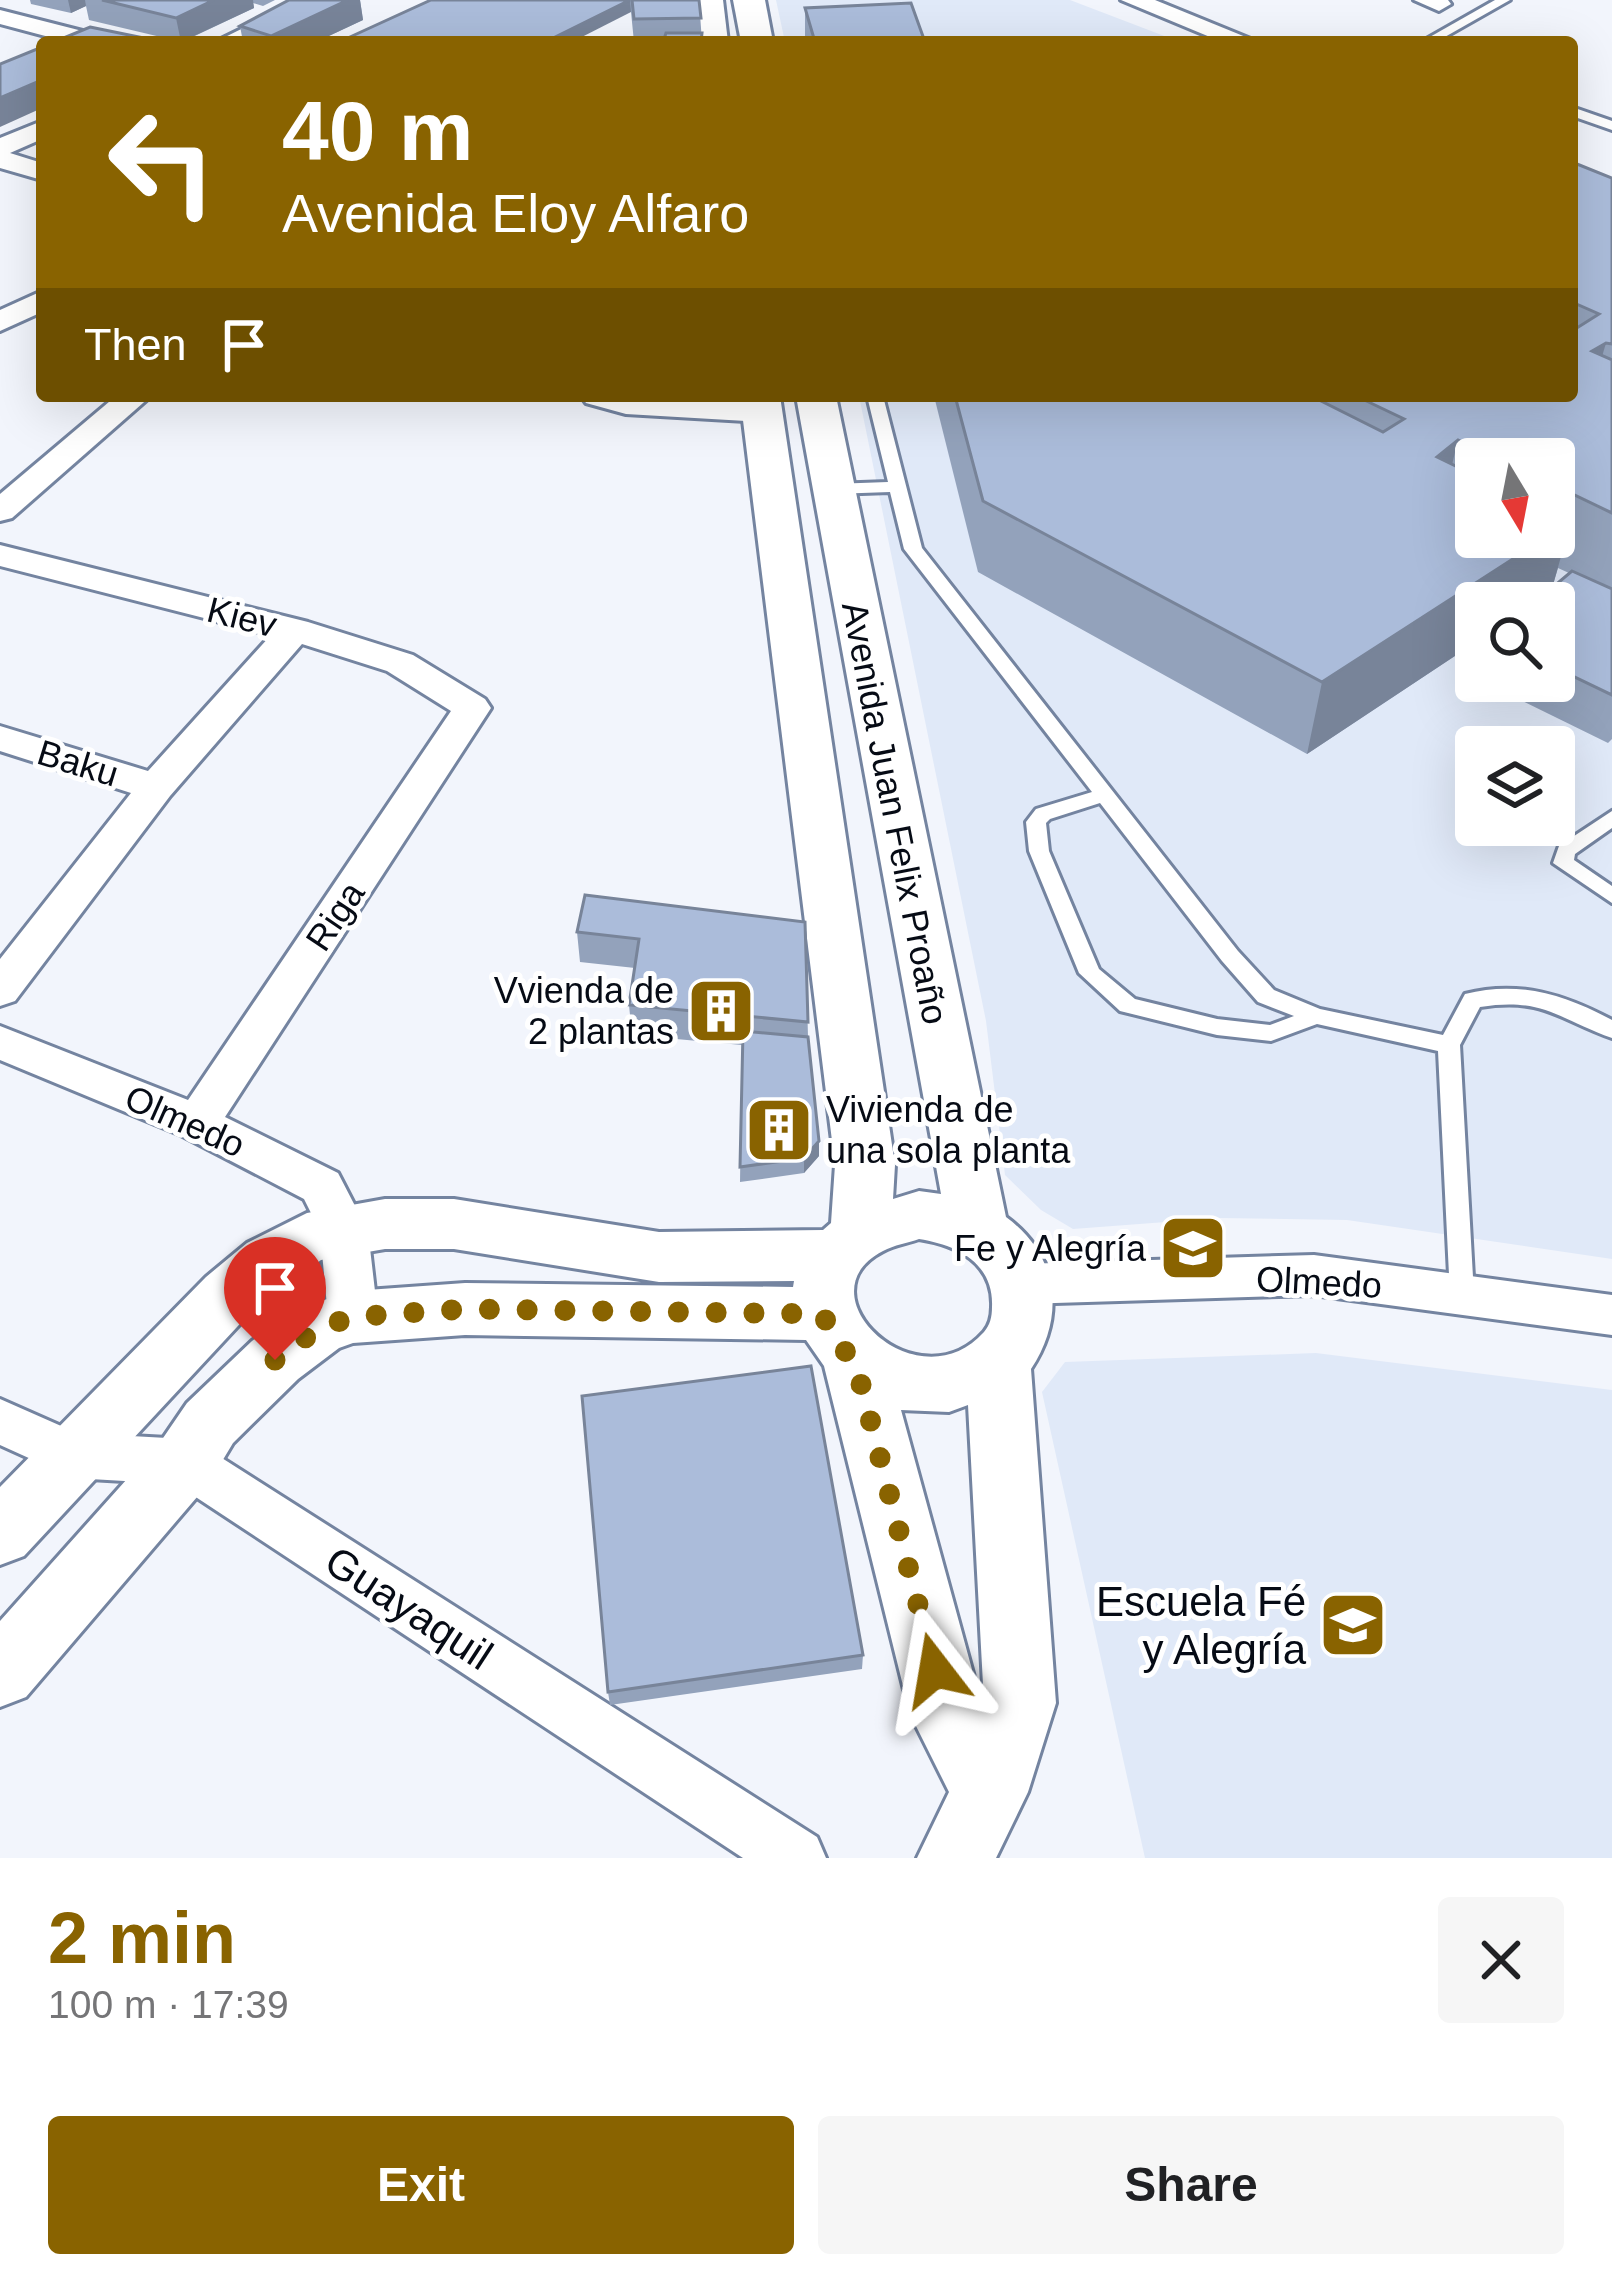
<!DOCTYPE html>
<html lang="en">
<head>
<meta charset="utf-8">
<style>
  body { margin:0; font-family:Helvetica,sans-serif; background:#f6f6f6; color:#202124; height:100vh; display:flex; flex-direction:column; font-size:45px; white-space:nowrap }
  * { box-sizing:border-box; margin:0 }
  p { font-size:39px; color:#757577 }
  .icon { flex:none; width:66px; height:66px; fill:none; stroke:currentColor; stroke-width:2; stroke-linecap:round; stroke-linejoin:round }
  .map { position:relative; height:1858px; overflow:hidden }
  .drawer { display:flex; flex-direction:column; background:#fff; flex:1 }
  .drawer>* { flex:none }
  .guide { position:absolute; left:36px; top:36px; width:1542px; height:366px; border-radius:12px; box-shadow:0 12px 48px #0002; background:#896300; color:#fff; overflow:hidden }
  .needle { width:78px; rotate:170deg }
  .tools { position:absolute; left:1455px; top:438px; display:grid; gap:24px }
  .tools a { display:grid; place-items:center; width:120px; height:120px; border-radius:12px; background:#fff; box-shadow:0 12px 48px #0002; font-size:60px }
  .pin { position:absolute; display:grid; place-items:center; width:102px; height:102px; color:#fff; margin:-123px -51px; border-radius:50% 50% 50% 0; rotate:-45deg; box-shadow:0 0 12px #0007 }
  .pin .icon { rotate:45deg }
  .me { position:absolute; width:132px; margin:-66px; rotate:346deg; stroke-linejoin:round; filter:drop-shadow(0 0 9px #0008) }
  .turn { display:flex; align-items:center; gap:42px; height:252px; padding:0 48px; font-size:54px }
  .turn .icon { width:156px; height:156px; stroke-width:2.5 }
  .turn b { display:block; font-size:84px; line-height:102px }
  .then { display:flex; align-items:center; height:114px; padding:0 48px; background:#0003; gap:24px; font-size:45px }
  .round { display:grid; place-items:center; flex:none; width:126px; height:126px; border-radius:12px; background:#f6f6f6 }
  .overview { display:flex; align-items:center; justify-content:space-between; height:204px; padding:0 48px }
  h1 { font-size:72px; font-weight:700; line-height:90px; color:#896300 }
  .primary-button { display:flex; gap:24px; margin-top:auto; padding:24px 48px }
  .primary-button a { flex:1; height:138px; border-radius:12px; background:#896300; color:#fff; font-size:48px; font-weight:700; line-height:138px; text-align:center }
  .primary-button a+a { background:#f6f6f6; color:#202124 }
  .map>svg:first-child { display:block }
  .built { fill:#e0e9f8; fill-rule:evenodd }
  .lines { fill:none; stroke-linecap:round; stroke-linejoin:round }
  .service-casing { stroke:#7484a0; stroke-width:6 }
  .minor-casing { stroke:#7484a0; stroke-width:6 }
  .tertiary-casing { stroke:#7484a0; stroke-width:6 }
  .service { fill:#fff; fill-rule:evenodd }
  .minor { fill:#fff; fill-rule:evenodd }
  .tertiary { fill:#fff; fill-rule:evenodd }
  .wall { fill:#93a2bb; fill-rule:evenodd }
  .shaded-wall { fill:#788499 }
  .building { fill:#abbcda; stroke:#788499; stroke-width:3 }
  .route { stroke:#896300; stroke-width:21; stroke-dasharray:0 37.8 }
  .labels { text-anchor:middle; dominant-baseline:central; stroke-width:10; stroke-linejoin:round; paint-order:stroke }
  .street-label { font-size:36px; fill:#060b15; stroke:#fff }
  .poi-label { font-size:36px; fill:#060b15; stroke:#fff; text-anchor:end }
  .near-poi-label { font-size:42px; fill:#060b15; stroke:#fff; text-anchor:end }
  .near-street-label { font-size:42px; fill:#060b15; stroke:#fff }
</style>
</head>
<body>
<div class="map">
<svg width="1612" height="1858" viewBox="0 0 1612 1858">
  <rect width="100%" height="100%" fill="#f2f5fc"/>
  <g class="built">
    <polygon points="776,0 1070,0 1180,42 785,42"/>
    <path d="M1612,209V1259L1347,1220L1219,1218L1073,1229L1041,1210L1005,1175L986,1021L859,396H1572ZM1476,459H1554V537H1476ZM1476,603H1554V681H1476ZM1476,747H1554V825H1476Z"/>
    <polygon points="1316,1353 1612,1390 1612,1858 1145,1858 1042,1392 1065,1362"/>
  </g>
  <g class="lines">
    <g class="service-casing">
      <g id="service">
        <polygon points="1495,0 1510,0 1436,42 1421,42"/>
        <polygon points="1572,107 1612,121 1612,130 1572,116"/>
        <path d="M867,396H883L922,548L1238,951L1274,990L1320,1009L1443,1035L1465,994C1519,980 1565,995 1612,1020V1038C1558,1019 1544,997 1480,1007L1460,1045L1474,1295L1471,1302L1462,1305L1453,1302L1450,1295L1438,1051L1317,1024L1271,1041L1217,1035L1120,1011L1079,973L1029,851L1026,822L1036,809L1092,792L904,549L890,492L833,494L825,489L833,484L888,482ZM1100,803L1222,961L1258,1002L1294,1016L1270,1025L1217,1019L1135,999L1099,969L1049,851L1046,823L1050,819Z"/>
        <polygon points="1612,811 1612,828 1575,854 1574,860 1612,886 1612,903 1553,863 1559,846"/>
      </g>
    </g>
    <g class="minor-casing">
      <g id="minor">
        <polygon points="300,0 332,0 248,42 215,42"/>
        <polygon points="1121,0 1155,0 1258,42 1222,42"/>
        <polygon points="1414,0 1448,0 1451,4 1439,11"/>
        <polygon points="0,10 106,37 110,42 68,42 0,24"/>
        <polygon points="42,121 42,139 10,153 42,163 42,180 0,168 0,138"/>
        <polygon points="42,291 42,312 0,331 0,310"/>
        <polygon points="116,396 151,396 12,518 0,521 0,494"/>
        <polygon points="581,396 763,402 779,412 763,422 626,414 586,403"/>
        <polygon points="0,545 308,622 413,655 485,699 491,708 225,1117 338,1173 368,1231 378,1317 370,1332 353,1338 336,1332 328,1317 320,1231 304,1199 181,1135 0,1060 0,1026 188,1100 451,711 387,671 302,644 170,796 15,1001 0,1006 0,959 131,793 0,751 0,726 148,771 271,635 0,566"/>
        <polygon points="1314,1255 1612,1295 1612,1335 1314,1295 1023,1304 1006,1298 999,1284 1006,1270 1023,1264"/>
        <polygon points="0,1399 77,1433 185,1439 203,1446 817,1837 826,1858 743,1858 176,1484 73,1478 0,1445"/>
      </g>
    </g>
    <g class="tertiary-casing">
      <g id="tertiary">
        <polygon points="691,0 723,0 728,42 696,42"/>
        <polygon points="733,0 765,0 773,42 741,42"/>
        <path d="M740,396H780L895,1165L893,1199L919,1191L941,1194L796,396H836L1006,1217C1059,1256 1066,1316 1031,1369L1056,1703L1028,1792L996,1858H917L949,1792L910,1714L824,1366L806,1340L465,1335L353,1343L339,1348L298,1379L233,1443L209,1483L26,1697L0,1707V1621L161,1441L187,1403L252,1341L295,1309L353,1291L465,1283L793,1287L794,1281L659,1282L454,1249H385L321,1260L250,1313L24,1556L0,1565V1487L206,1277L247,1243L307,1213L385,1199H454L659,1232L823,1230L831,1223L835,1165ZM919,1239C957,1245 994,1263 992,1307C992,1317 990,1325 984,1332C918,1406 799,1294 883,1251C894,1245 908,1243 919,1239ZM968,1405L984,1703L982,1706L901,1410L949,1412Z"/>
      </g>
    </g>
    <use href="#service" class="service"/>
    <use href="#minor" class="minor"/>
    <use href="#tertiary" class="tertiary"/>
  </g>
  <g class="wall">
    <polygon points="30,0 275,0 263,6 253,3 254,8 182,42 89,20 86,6 71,13 31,4"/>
    <polygon points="289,0 360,0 363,20 316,42 243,42 240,26"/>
    <polygon points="431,0 699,0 702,42 634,42 631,12"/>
    <polygon points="805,8 925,42 805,42"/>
    <path d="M1572,162L1612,178V739L1608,743L1482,681H1554V603H1476V642L1307,754L978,572L934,396H1572ZM1476,459H1554V537H1476ZM1558,568L1569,573L1552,588Z"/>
    <polygon points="805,922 808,1037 819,1156 804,1173 740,1182 742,1045 632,1035 629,1005 635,968 580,962 577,932"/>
    <polygon points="863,1655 862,1669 610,1705 608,1692"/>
  </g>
  <g class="shaded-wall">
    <polygon points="68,0 85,0 86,6 71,13"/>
    <polygon points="214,0 253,0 254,8 181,42 176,18"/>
    <polygon points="348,0 360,0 363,20 316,42 272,42 271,36"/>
    <polygon points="630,0 631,12 572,42 545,42"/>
    <polygon points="42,80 42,108 0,127 0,98"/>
    <polygon points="1606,343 1586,411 1592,351"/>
    <polygon points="1458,440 1441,510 1437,457"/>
    <polygon points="1571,521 1551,592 1535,603 1476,603 1476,642 1307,754 1322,682 1547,537 1554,537 1554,533"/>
    <polygon points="819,1141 819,1156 804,1173 804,1158"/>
  </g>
  <g class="building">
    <polygon points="102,0 214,0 176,18"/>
    <polygon points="289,0 348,0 271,36 240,26"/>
    <polygon points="431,0 630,0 545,42 339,42"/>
    <polygon points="632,0 699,0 701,18 634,19"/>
    <polygon points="911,3 925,42 815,42 805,8"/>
    <polygon points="90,27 139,37 127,42 54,42"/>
    <polygon points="666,33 702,33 701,42 663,42"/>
    <polygon points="42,47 42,80 0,98 0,64"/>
    <polygon points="1572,162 1612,178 1612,344 1606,343 1592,351 1612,360 1612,513 1554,485 1554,459 1499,459 1458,440 1437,457 1476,476 1476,537 1547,537 1322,682 983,501 955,396 1311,396 1383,432 1404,419 1356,396 1572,396 1572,331 1599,314 1572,302"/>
    <polygon points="1554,513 1571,521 1554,533"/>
    <polygon points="1572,571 1612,589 1612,695 1554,667 1554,603 1534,603"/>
    <polygon points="585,895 805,922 808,1022 629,1005 639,939 577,932"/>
    <polygon points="743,1031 808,1037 819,1141 804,1158 740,1167"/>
    <polygon points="811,1366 863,1655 608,1692 582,1396"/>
  </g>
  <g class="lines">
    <polyline class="route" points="275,1360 319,1328 353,1317 391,1314 465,1309 823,1314 834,1340 855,1361 935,1670"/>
  </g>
  <defs>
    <g id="building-square" transform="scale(3.45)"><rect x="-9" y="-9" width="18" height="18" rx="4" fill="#896300" stroke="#fff"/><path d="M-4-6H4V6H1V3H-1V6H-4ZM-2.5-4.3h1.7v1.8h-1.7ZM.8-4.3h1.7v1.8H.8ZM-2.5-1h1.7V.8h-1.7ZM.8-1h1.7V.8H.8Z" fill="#fff"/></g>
    <g id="school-square" transform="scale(3.45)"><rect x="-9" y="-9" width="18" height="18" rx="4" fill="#896300" stroke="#fff"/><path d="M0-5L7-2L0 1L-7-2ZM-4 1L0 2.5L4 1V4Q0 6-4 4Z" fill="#fff"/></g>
  </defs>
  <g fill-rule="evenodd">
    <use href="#building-square" x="721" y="1011"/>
    <use href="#building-square" x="779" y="1130"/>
    <use href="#school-square" x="1193" y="1248"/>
    <use href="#school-square" x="1353" y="1625"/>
  </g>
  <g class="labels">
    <g class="street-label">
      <text transform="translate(242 617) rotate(14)">Kiev</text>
      <text transform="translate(78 763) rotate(17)">Baku</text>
      <text transform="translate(895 813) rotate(79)">Avenida Juan Felix Proaño</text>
      <text transform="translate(335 916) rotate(-56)">Riga</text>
      <text transform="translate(185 1121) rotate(24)">Olmedo</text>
      <text transform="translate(1319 1282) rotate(3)">Olmedo</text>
    </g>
    <g class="poi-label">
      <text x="674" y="990">Vvienda de<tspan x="674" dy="41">2 plantas</tspan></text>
      <text x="826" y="1109" text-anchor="start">Vivienda de<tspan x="826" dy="41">una sola planta</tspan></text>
      <text x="1146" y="1248">Fe y Alegría</text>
    </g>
    <g class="near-poi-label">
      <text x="1306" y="1601">Escuela Fé<tspan x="1306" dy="48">y Alegría</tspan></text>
    </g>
    <g class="near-street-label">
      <text transform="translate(409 1608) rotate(33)">Guayaquil</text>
    </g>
  </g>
</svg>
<div class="tools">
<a><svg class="needle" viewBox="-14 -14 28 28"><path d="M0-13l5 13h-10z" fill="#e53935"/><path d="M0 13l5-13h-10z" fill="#757577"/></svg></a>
<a><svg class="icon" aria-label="search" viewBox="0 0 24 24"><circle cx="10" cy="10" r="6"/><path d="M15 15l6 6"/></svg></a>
<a><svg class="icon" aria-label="layers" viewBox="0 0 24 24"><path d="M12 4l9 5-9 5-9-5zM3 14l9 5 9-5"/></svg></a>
</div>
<div class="pin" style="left:275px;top:1360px;background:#d93025"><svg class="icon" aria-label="arrive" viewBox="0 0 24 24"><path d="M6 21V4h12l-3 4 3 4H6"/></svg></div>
<svg class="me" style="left:935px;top:1670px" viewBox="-20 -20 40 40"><path d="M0-17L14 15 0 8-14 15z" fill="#896300" stroke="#fff" stroke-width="4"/></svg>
<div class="guide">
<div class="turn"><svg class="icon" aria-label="left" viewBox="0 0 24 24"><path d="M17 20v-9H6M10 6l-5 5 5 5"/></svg><div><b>40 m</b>Avenida Eloy Alfaro</div></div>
<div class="then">Then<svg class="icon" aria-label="arrive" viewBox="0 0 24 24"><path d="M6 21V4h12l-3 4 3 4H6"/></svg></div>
</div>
</div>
<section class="drawer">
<div class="overview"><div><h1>2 min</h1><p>100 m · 17:39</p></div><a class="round"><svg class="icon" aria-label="close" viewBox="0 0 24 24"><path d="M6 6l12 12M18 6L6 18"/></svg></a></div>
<div class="primary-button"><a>Exit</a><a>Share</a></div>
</section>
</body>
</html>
